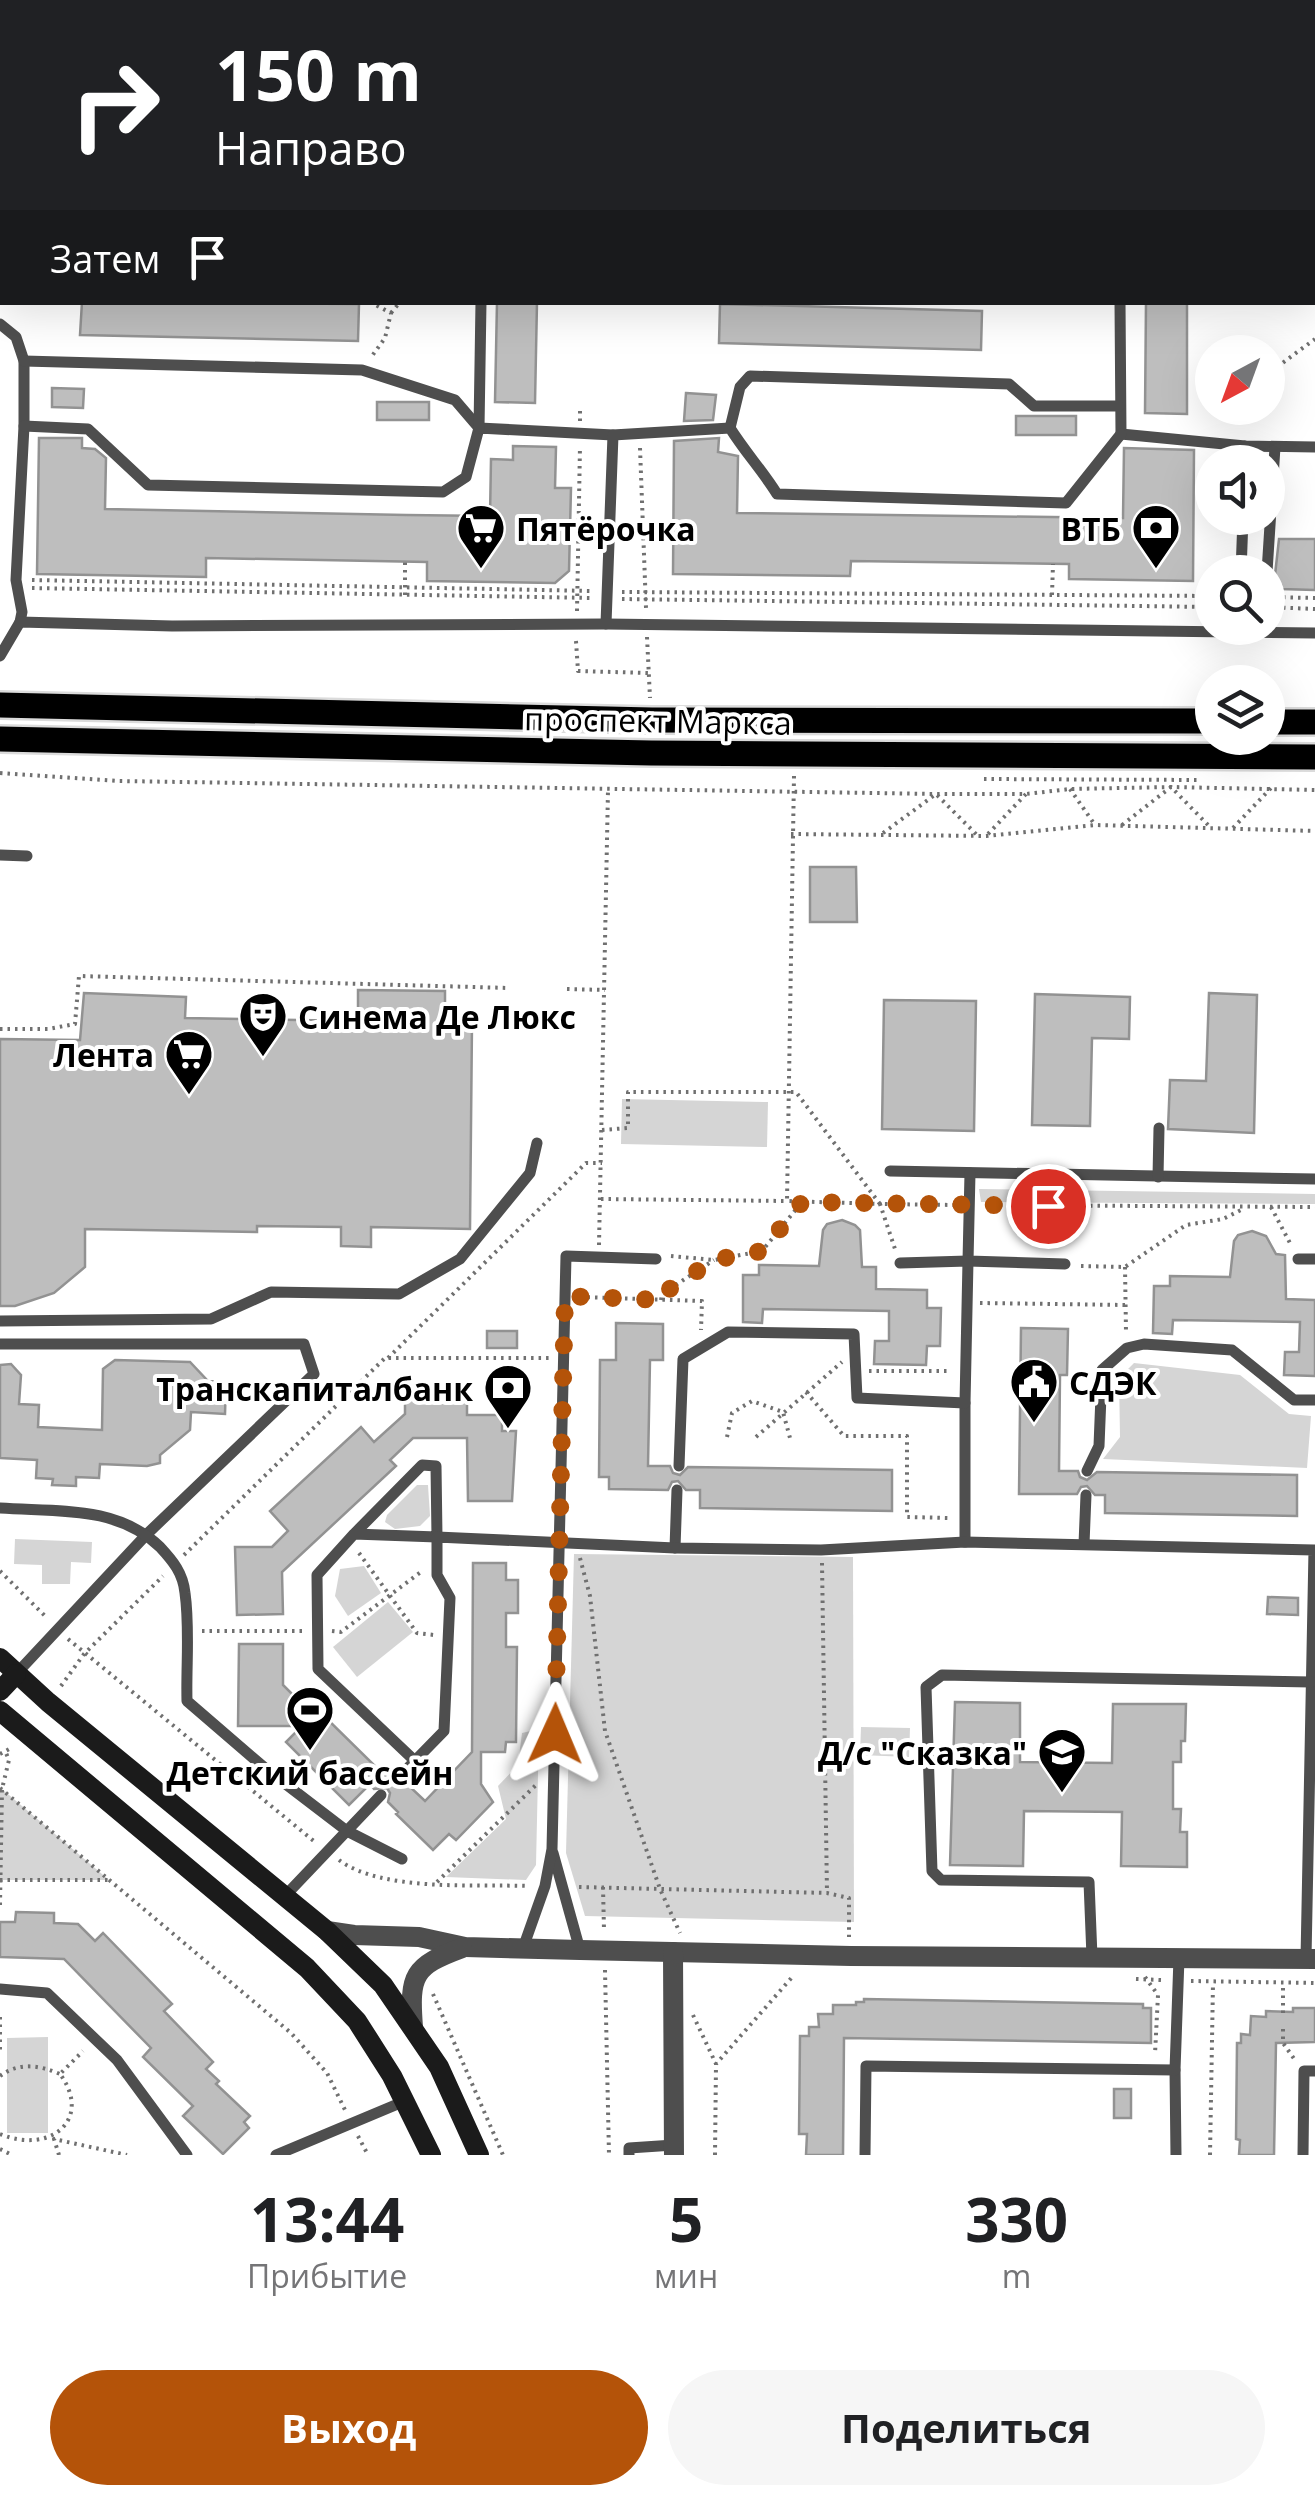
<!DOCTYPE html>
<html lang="ru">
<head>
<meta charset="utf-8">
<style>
  body { margin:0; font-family:"Open Sans",sans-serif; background:#f6f6f6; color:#202124; height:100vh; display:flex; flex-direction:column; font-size:38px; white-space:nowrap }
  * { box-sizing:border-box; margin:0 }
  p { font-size:32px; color:#757577 }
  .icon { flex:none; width:55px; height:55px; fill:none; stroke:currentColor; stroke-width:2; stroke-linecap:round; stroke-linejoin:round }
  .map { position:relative; height:2155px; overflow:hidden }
  .side { display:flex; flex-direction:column; background:#fff; flex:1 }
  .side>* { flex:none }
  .top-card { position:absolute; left:0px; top:0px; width:1315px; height:305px; box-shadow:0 10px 40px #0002; background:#202124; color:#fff; overflow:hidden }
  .needle { width:65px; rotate:221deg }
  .tools { position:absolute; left:1195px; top:335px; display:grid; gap:20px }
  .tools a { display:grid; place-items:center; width:90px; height:90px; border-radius:50%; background:#fff; box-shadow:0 10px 40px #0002; font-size:50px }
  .pin { position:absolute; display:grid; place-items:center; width:85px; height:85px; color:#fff; margin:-42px; border:5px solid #fff; border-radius:50%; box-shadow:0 2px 10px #0007 }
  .me { position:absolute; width:110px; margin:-55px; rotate:1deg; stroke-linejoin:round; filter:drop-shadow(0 0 8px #0008) }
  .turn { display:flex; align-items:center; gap:35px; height:210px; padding:0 50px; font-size:45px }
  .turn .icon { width:130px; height:130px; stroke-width:2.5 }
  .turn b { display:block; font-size:70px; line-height:85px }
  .then { display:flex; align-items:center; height:95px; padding:0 50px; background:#0003; gap:20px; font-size:38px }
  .eta { display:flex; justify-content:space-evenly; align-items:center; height:170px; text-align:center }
  .eta b { font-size:60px; font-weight:700; line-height:70px }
  .cta { display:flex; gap:20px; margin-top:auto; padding:20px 50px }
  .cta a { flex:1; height:115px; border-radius:60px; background:#b45309; color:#fff; font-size:40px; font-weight:700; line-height:115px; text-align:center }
  .cta a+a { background:#f6f6f6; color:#202124 }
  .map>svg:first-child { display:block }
  .green { fill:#d5d5d5 }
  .building { fill:#bebebe; stroke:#929292; stroke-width:2.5 }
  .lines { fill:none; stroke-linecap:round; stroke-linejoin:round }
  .primary-casing { stroke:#dbdbdb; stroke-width:30 }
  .path { stroke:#707070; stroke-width:4; stroke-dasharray:2.5 5; stroke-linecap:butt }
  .lane { stroke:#4e4e4e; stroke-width:11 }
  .street { stroke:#4e4e4e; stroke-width:20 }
  .secondary { stroke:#1b1b1b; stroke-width:20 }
  .primary { stroke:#000; stroke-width:25 }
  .route { stroke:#b45309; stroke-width:18; stroke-dasharray:0 32.4 }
  .labels { text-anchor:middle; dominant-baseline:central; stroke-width:8; stroke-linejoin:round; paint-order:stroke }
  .poi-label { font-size:32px; font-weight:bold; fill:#000; stroke:#fff; text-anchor:end }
  .street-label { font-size:32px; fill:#000; stroke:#fff }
</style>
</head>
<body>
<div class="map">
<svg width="1315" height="2155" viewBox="0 0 1315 2155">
  <rect width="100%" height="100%" fill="#fff"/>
  <g class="green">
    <polygon points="622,1099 768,1102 767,1147 621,1144"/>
    <polygon points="979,1189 1315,1194 1315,1204 981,1202"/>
    <polygon points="1134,1363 1240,1375 1289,1414 1311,1416 1307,1468 1103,1459 1120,1437 1119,1378"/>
    <polygon points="417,1485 428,1485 430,1516 420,1526 395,1529 385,1522 387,1515"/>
    <polygon points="15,1539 92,1542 91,1563 71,1562 70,1584 42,1584 42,1565 14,1564"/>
    <polygon points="574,1554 853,1557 854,1922 585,1916 566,1853"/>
    <polygon points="364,1566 381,1593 348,1616 335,1596 340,1569"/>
    <polygon points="388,1602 413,1632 357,1677 333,1647"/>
    <polygon points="861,1727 910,1728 909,1757 860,1755"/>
    <polygon points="539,1729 536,1865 526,1880 446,1877 506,1819 498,1786 518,1765 522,1733"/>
    <polygon points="0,1788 2,1789 109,1880 0,1880"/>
    <polygon points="48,2037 48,2133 7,2133 7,2038"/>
  </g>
  <g class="building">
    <polygon points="82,302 359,304 358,341 80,335"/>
    <polygon points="497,302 537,302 535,403 495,402"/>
    <polygon points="1146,302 1187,302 1187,414 1145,413"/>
    <polygon points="720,304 982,311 981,350 719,343"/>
    <polygon points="52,388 84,389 83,408 52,407"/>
    <polygon points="686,393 716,395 713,420 684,421"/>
    <rect x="377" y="402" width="52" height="18"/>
    <rect x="1016" y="416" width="60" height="19"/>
    <polygon points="39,438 82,438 82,448 95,449 106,458 105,509 406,515 490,516 491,459 513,460 513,446 556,447 555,488 571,488 569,571 555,583 427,581 427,562 206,558 206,577 37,574"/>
    <polygon points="719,438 718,452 738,456 737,513 1123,518 1124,448 1194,450 1193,581 1069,579 1069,564 851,561 850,576 673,574 674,441"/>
    <polygon points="1279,539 1315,539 1315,590 1281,589 1281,585 1274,584"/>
    <polygon points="810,867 856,867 857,922 810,922"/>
    <polygon points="358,990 445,991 445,1022 472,1023 470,1229 371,1227 371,1247 341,1246 341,1227 257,1226 257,1232 85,1229 85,1267 54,1293 15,1306 0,1306 0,1039 80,1040 84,993 186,997 185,1018 358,1021"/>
    <polygon points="1209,993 1257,995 1254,1133 1168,1129 1170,1080 1206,1081"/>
    <polygon points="1035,994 1130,997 1129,1039 1092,1038 1090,1126 1032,1125"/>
    <polygon points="884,1000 976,1001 974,1131 882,1129"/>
    <polygon points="842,1220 855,1225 860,1230 862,1267 876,1267 876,1289 927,1290 927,1308 941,1308 940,1346 927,1346 926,1365 874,1364 875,1341 889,1341 889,1311 763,1309 762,1323 743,1322 743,1275 759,1275 759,1265 819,1266 823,1230 827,1224"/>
    <polygon points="1252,1231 1266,1236 1276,1254 1285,1255 1286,1299 1315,1300 1315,1376 1284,1375 1285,1352 1299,1352 1300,1322 1173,1320 1172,1334 1153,1333 1154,1286 1170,1286 1170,1276 1230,1277 1234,1241 1238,1235"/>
    <polygon points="616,1323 663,1324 663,1360 650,1360 648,1466 670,1466 673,1473 680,1475 688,1467 892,1470 892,1511 700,1508 700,1490 686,1490 678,1481 672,1482 668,1490 609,1489 609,1477 599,1477 600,1360 616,1360"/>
    <polygon points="1021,1328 1068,1329 1067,1375 1060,1375 1059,1471 1078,1471 1080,1477 1087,1480 1097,1472 1297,1475 1297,1516 1105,1513 1105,1495 1095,1495 1087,1486 1081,1487 1077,1494 1019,1494"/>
    <rect x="487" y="1331" width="30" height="17"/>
    <polygon points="115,1360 190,1362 208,1381 226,1382 225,1414 191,1412 190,1430 160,1455 160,1463 147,1466 100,1464 99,1478 76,1477 76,1486 52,1485 53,1479 36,1478 37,1460 0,1458 0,1365 11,1364 21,1375 19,1404 39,1405 38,1427 102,1430 103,1369"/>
    <polygon points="405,1391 467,1391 467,1415 502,1415 502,1431 516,1431 512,1501 468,1501 467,1438 413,1438 390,1460 396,1466 282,1572 283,1614 237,1615 235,1547 272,1547 288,1531 270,1511 361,1427 374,1442 405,1414"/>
    <polygon points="473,1563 506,1563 506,1580 518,1580 518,1613 506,1613 506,1647 517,1647 516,1742 506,1742 505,1752 481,1752 481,1784 493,1802 456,1840 449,1834 433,1850 396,1814 398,1812 388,1802 390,1793 387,1788 374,1789 370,1784 349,1805 286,1742 302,1726 238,1726 239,1644 283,1644 283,1685 313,1715 318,1710 382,1773 389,1766 393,1770 391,1778 394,1783 406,1783 425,1801 472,1752"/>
    <polygon points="1268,1597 1298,1598 1298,1615 1267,1614"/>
    <polygon points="955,1702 1020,1703 1020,1762 1112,1763 1113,1704 1186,1704 1185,1741 1181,1741 1181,1762 1173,1762 1173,1809 1181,1809 1180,1832 1187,1832 1187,1867 1121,1866 1122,1812 1024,1811 1023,1866 950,1865"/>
    <polygon points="16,1912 54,1913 54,1923 78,1924 95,1941 103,1933 172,2004 164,2011 213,2062 206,2069 219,2081 216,2084 250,2116 244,2122 249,2128 223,2154 183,2116 193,2106 143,2057 151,2048 64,1959 0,1957 0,1922 15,1922"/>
    <polygon points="864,1999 1143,2004 1143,2008 1151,2008 1151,2043 844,2038 843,2155 806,2155 807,2134 799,2134 800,2036 809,2036 809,2027 819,2027 818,2014 833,2014 833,2005 856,2005 856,2002 864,2002"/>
    <polygon points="1293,2008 1315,2008 1315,2042 1276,2043 1274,2155 1239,2155 1240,2140 1236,2139 1237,2043 1241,2043 1241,2034 1250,2035 1251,2016 1266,2017 1266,2011 1293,2012"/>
    <rect x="1114" y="2089" width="17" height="29"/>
  </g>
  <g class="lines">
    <g class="primary-casing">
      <g id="primary">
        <polyline points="0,705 652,720 1212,721"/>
        <polyline points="1268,722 1315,722"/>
        <polyline points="0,739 651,753 1315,757"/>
      </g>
    </g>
    <g class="path">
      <polyline points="606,2 606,0"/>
      <polyline points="780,2 781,0"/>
      <polyline points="0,50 2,51"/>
      <polyline points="370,302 391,313 385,338 372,356"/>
      <polyline points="391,313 400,302"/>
      <polyline points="1277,367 1315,339"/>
      <polyline points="580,421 580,411"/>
      <polyline points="640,448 646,608"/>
      <polyline points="32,580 593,591"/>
      <polyline points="32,588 593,598"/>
      <polyline points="622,592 1212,596"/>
      <polyline points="405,595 405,562"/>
      <polyline points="1052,595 1053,564"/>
      <polyline points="1268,597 1315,598"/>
      <polyline points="622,599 1212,607"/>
      <polyline points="1268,607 1315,609"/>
      <polyline points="577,611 580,446"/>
      <polyline points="647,637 650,698"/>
      <polyline points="576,641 578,671 648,673"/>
      <polyline points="0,773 119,781 936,794 1026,794 1070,789 1171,787 1315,790"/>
      <polyline points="794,776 787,1201 880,1204 895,1249"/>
      <polyline points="984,779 1199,780"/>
      <polyline points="1070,789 1095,825"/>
      <polyline points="1122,825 1171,787 1211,828"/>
      <polyline points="1233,828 1271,788"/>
      <polyline points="883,833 936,794 978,836"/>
      <polyline points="791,834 986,836 1095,825 1315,831"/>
      <polyline points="988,834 1026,794"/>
      <polyline points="567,989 605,990"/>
      <polyline points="0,1029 48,1029 75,1024 79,976 509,988"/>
      <polyline points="602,1130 628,1128 628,1092 796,1092 880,1204 955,1205"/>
      <polyline points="601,1199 787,1201"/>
      <polyline points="985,1205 1315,1207"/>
      <polyline points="1271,1207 1291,1245"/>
      <polyline points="599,1245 608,790"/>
      <polyline points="671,1256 714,1260 762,1251 802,1202"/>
      <polyline points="1081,1266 1125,1267 1186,1225 1223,1219 1241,1210"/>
      <polyline points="1125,1267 1126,1332"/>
      <polyline points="580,1297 702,1301 701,1330"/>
      <polyline points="661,1300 662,1294 714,1260"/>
      <polyline points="980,1303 1126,1305"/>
      <polyline points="388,1358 586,1163 602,1163"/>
      <polyline points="869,1371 949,1371"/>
      <polyline points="806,1392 844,1436 907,1436 907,1517 949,1518"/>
      <polyline points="727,1437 732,1413 752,1401 783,1412 790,1438"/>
      <polyline points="756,1437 842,1362"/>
      <polyline points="359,1553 417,1633 434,1635"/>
      <polyline points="184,1555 385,1358 549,1358"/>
      <polyline points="580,1558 590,1596 605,1731 660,1889 680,1933"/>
      <polyline points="822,1563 827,1893"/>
      <polyline points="0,1571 47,1618"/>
      <polyline points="202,1631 302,1631"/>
      <polyline points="332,1631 341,1632 422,1571"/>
      <polyline points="68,1639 315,1842"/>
      <polyline points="61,1686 84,1654 163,1576"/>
      <polyline points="0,1754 11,1748"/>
      <polyline points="0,1788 291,2033 327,2073 345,2110"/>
      <path d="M339,1860C382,1892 475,1884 529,1886"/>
      <polyline points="0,1880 109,1880"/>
      <polyline points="437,1882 537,1784"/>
      <polyline points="579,1887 827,1893 849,1898 849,1937"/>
      <polyline points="603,1887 604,1930"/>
      <polyline points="0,1905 2,1789 9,1760 6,1753"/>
      <polyline points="605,1970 609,2155"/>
      <polyline points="1145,1977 1158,1995 1155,2054"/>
      <polyline points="1136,1979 1161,1980"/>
      <polyline points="1191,1981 1315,1983"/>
      <polyline points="433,1994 503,2155"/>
      <polyline points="1283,2013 1283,1983"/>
      <polyline points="693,2015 716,2064"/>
      <polyline points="0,2017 0,2054"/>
      <polyline points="1283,2029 1283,2043 1295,2060"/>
      <path d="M0,2076C19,2062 39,2065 60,2074"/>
      <path d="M0,2134C51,2155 93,2119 60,2074L83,2051"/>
      <polyline points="358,2136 368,2155"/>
      <polyline points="0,2149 12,2155"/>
      <polyline points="59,2155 54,2139 127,2155"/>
      <polyline points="715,2155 716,2064 794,1975"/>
      <polyline points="1210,2155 1213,1983"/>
    </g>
    <g class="lane">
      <polyline points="129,2 129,0"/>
      <polyline points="457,2 457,0"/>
      <polyline points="1115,2 1116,0"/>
      <polyline points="1312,47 1315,47"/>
      <polyline points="0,77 2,76"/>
      <polyline points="1120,302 1121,434 1245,446 1315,447"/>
      <polyline points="0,324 16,337 24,361 24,426 16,580 22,612 20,622"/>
      <polyline points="24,361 362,370 455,400 479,428"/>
      <polyline points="24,426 88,429 148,485 443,492 466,477 479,428 613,435"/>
      <polyline points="479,428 481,302"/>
      <polyline points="730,428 740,387 750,376 1009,384 1034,406 1119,406"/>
      <polyline points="1245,462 1245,446"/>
      <polyline points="1241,572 1243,518"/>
      <polyline points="1267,572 1275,447"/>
      <path d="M606,624L613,435L730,428C745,452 762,470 777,494L1066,503L1121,434"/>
      <polyline points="0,656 20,622 172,626 606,624 1315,633"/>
      <polyline points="0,855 27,856"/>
      <polyline points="890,1171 1315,1179"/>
      <polyline points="970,1173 968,1261 1065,1264"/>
      <polyline points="1158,1177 1159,1128"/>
      <polyline points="1298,1259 1315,1259"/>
      <polyline points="0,1321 211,1319 271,1292 399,1294 460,1259 530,1173 537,1143"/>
      <polyline points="0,1344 304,1344 314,1374 147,1534 16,1674"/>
      <polyline points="965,1403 965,1542"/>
      <polyline points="679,1466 683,1359 728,1332 854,1334 857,1398 965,1403 968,1261 900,1263"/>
      <polyline points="1087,1471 1099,1446 1102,1370 1127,1348 1144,1344 1232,1350 1294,1400 1315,1400"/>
      <path d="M0,1508C56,1512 117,1505 160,1547C173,1561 183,1573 185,1593C190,1628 186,1666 187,1701L266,1769L347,1831L402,1859"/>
      <polyline points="354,1534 422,1465 436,1466 437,1537 354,1534 317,1575 318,1669 415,1761"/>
      <polyline points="1084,1544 1086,1495"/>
      <polyline points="675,1548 677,1490"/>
      <polyline points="400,1776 444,1731 450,1598 437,1575 437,1537 675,1548 821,1550 965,1542 1314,1550 1306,1959"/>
      <polyline points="553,1853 580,1950"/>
      <polyline points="284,1897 381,1795"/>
      <polyline points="523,1948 545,1886 552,1849 566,1256 656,1259"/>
      <polyline points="1092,1957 1089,1882 941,1880 932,1871 926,1687 942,1675 1311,1682"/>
      <polyline points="0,1989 47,1993 117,2060 187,2155"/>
      <polyline points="1175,2070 1176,2155"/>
      <polyline points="276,2155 405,2101"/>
      <polyline points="629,2155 629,2148 674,2145"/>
      <polyline points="865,2155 866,2066 1175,2070 1179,1958"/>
      <polyline points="1303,2155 1304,2071 1315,2071"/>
    </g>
    <g class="street">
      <polyline points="754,2 755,0"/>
      <polyline points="327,1931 354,1935 419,1937 465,1947 580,1950 851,1956 1315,1959"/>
      <polyline points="673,1952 674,2155"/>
      <path d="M413,2027C409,1975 413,1966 462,1948"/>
    </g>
    <g class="secondary">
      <polyline points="0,1658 48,1702 327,1931 383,1985 439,2067 479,2155"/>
      <polyline points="0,1691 16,1674"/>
      <polyline points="0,1711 307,1968 357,2021 392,2076 431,2155"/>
    </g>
    <use href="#primary" class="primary"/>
  </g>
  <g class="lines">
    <polyline class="route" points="555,1734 565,1296 662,1300 662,1294 714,1260 762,1251 802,1202 1048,1206"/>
  </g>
  <defs>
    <g id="supermarket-pin" transform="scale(2.5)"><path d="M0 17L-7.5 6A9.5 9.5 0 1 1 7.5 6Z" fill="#000" stroke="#fff"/><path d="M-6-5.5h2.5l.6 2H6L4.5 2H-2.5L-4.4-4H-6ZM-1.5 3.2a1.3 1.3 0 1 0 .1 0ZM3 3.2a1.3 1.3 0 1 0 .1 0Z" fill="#fff"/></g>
    <g id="bank-pin" transform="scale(2.5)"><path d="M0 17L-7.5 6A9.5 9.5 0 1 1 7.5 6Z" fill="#000" stroke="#fff"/><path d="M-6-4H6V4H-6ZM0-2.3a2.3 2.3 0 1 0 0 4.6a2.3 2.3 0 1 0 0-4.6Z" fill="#fff"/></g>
    <g id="theatre-pin" transform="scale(2.5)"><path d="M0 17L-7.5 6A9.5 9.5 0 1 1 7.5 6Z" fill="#000" stroke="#fff"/><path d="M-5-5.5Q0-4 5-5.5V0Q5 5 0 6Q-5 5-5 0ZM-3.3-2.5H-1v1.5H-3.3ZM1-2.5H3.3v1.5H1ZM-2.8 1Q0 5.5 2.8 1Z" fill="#fff"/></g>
    <g id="civic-pin" transform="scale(2.5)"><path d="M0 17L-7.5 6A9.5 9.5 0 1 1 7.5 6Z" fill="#000" stroke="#fff"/><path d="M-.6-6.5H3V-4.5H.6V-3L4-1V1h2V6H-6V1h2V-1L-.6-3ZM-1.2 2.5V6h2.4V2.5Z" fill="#fff"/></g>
    <g id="stadium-pin" transform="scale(2.5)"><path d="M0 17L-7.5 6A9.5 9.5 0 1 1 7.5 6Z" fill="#000" stroke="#fff"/><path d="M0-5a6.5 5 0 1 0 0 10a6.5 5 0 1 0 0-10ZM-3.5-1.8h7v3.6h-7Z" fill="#fff"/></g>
    <g id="school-pin" transform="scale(2.5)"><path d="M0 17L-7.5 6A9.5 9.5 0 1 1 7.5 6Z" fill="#000" stroke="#fff"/><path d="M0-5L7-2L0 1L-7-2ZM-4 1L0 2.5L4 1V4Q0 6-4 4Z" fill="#fff"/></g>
  </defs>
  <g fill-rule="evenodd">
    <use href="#supermarket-pin" x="481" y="528"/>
    <use href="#bank-pin" x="1156" y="528"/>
    <use href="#theatre-pin" x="263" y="1016"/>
    <use href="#supermarket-pin" x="189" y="1054"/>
    <use href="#civic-pin" x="1034" y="1382"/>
    <use href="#bank-pin" x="508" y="1388"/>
    <use href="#stadium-pin" x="310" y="1710"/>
    <use href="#school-pin" x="1062" y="1752"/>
  </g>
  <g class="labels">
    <g class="poi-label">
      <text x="516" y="528" text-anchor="start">Пятёрочка</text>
      <text x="1121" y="528">ВТБ</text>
      <text x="298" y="1016" text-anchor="start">Синема Де Люкс</text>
      <text x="154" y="1054">Лента</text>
      <text x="1069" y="1382" text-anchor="start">СДЭК</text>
      <text x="473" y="1388">Транскапиталбанк</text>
      <text x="1027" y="1752">Д/с "Сказка"</text>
      <text x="310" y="1772" text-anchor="middle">Детский бассейн</text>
    </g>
    <g class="street-label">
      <text transform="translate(658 720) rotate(1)">проспект Маркса</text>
    </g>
  </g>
</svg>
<div class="tools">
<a><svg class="needle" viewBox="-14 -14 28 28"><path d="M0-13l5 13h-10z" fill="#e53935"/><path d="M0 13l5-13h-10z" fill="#757577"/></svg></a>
<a><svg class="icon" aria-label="sound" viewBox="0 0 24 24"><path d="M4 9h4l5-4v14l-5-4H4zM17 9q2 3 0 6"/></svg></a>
<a><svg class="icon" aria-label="search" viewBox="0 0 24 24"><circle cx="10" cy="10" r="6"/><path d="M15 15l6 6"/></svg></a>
<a><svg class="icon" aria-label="layers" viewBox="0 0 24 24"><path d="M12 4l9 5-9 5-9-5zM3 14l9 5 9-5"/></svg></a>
</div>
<div class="pin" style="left:1048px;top:1206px;background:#d93025"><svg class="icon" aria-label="arrive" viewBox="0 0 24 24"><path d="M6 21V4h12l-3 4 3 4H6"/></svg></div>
<svg class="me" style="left:555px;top:1734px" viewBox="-20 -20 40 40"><path d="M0-17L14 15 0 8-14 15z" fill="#b45309" stroke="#fff" stroke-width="4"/></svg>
<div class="top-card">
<div class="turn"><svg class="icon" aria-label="right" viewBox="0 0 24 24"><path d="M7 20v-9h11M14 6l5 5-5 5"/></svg><div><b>150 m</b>Направо</div></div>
<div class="then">Затем<svg class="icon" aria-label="arrive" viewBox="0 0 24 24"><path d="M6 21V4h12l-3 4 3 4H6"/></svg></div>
</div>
</div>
<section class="side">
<div class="eta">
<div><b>13:44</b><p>Прибытие</p></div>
<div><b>5</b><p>мин</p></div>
<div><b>330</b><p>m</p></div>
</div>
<div class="cta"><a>Выход</a><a>Поделиться</a></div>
</section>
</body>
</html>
